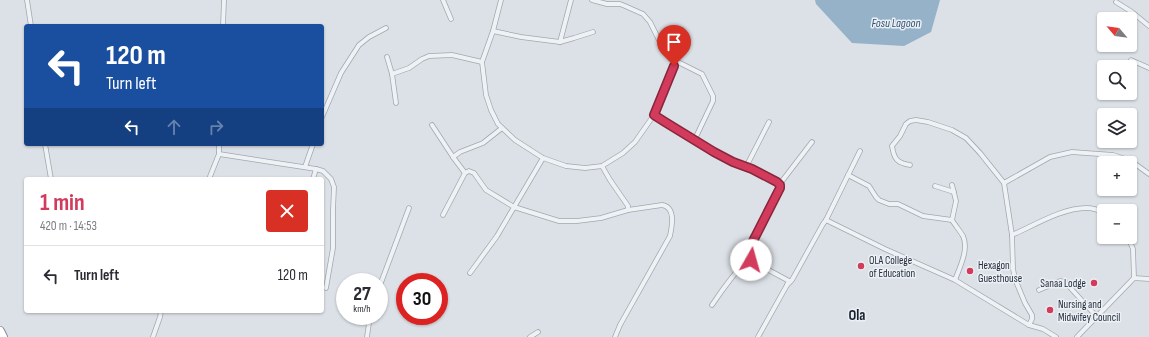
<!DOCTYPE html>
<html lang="en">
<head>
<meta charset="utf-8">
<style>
  body { margin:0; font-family:"Sofia Sans Condensed",sans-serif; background:#f2f2f3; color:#2b2b33; height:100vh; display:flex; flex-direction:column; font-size:15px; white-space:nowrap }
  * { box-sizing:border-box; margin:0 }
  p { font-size:13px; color:#7c7c81 }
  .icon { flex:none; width:22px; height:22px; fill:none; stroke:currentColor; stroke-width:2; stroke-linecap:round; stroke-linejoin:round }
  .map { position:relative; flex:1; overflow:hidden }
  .sheet { position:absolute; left:24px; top:177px; width:300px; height:136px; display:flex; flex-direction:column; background:#fff; border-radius:4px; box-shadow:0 1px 3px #0004 }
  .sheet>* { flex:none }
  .guide { position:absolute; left:24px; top:24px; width:300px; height:122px; border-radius:4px; box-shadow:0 1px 3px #0004; background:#1a4fa0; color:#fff; overflow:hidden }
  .needle { width:26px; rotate:299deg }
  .tools { position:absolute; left:1097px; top:12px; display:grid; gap:8px }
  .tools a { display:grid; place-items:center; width:40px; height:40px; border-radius:4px; background:#fff; box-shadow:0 1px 3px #0004; font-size:20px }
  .speed { position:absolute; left:336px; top:273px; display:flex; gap:8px; font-size:20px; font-weight:700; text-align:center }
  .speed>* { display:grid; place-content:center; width:52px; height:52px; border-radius:50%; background:#fff; box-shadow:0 1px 3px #0004; line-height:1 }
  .speed small { font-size:10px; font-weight:400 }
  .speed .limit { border:6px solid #d22; background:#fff; color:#111 }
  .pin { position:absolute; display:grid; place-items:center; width:34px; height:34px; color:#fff; margin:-41px -17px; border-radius:50% 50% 50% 0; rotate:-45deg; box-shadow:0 0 4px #0007 }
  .pin .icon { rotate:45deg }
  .me { position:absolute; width:44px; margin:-22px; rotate:7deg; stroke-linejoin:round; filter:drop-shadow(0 0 3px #0008) }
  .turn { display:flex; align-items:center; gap:14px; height:84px; padding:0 16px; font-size:18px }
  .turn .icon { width:52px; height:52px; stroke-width:2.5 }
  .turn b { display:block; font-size:28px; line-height:34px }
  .lanes { display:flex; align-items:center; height:38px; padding:0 16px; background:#0003; justify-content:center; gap:20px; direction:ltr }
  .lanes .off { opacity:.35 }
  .round { display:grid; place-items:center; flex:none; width:42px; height:42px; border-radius:4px; background:#f2f2f3 }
  .head { display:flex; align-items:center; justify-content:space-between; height:68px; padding:0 16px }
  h1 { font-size:24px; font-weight:700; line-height:30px; color:#d33b5d }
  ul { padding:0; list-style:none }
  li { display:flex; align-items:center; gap:12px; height:60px; padding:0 16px; border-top:1px solid #e1e1e2 }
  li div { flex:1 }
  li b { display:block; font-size:15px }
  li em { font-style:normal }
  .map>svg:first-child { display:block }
  .water { fill:#95b2c9 }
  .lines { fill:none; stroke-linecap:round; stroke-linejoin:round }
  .street-casing { stroke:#a1a8b1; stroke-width:5.5 }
  .highway-casing { stroke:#83909e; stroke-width:10 }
  .street { stroke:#eff2f5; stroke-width:4 }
  .highway { stroke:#fff; stroke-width:8 }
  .route-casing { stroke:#89263c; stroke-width:10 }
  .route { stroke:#d33b5d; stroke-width:7 }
  .poi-dot { fill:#d33b5d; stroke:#ecf0f5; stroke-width:1.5 }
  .labels { text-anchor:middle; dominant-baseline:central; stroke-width:3; stroke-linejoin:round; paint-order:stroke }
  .poi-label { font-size:11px; fill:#25303e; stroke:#ecf0f5; text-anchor:start }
  .water-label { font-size:12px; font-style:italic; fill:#2e5273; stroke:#ecf0f5 }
  .district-label { font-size:15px; font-weight:bold; fill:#18212e; stroke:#ecf0f5 }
</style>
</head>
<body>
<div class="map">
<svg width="1149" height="337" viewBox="0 0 1149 337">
  <rect width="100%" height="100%" fill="#dce1e7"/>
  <polygon class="water" points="815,0 940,0 931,32 904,46 852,43 816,4"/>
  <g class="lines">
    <g class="street-casing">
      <g id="street">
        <polyline points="27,0 31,26"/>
        <polyline points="443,0 451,19"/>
        <polyline points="501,0 493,31 482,62 486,95 491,110 498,124 515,140 543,158 566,166 585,168 602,166 623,153 635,142 654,115 676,61 702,74 713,96 713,101 694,141"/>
        <polyline points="592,0 607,4 620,4 625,6 643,14 650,22 660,42 675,54 676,61"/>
        <polyline points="1116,2 1132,12 1149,26"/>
        <polyline points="223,26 224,0"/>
        <polyline points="493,31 521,37 560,42 574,38 593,32"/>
        <polyline points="560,42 571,0"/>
        <polyline points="387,57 392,74 409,68 422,59 429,56 452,55 482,62"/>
        <polyline points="1131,60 1149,68"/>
        <polyline points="392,74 396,103"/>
        <path d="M654,115L665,122L714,152L733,162L752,169L777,182L779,185L780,188L751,245C749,251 748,257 752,261L789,281L787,285"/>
        <polyline points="322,117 341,73 359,45 369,37 386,28"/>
        <polyline points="432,125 453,157 465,173"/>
        <polyline points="45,144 51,179"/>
        <polyline points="219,154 316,169 323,171 331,179 334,187 333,210 333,248 326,288"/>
        <polyline points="453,157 460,152 483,143 502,128"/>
        <path d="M910,165C897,163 894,159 892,146L900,136L906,124L910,121L916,120L928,122L952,130L966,138L980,153L1004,183L1012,235L1013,269L1015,279L1025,303L1032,315V319L1029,325"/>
        <polyline points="305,167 313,144"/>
        <polyline points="746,167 769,122"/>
        <polyline points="848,175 869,186 876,197 879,200 889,204 898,204 923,216 952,220"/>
        <polyline points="209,179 219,154 219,144"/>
        <polyline points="313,179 316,169"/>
        <polyline points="1004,183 1050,157 1072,152 1113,155 1131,161 1149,174"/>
        <polyline points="779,185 812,142"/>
        <path d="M952,185L956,201L952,220C955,225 960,231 963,236C969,249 960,267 955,280"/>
        <polyline points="935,186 954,192"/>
        <polyline points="443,215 465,173 469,171 474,173 486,190 514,207 559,221 577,221 601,218 628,210 628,206 610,180 602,166"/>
        <polyline points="826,220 885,249 955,280 1029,325 1043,329 1056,337"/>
        <path d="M1012,235C1033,226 1062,208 1086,208C1092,208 1099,210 1104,213"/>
        <polyline points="1128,237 1133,249 1134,278"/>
        <polyline points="470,273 497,236 543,158"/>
        <polyline points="379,288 409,208"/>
        <polyline points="1039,290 1060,281 1065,282 1097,317"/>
        <path d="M712,305C724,287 735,272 750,257"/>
        <polyline points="153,337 160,317 161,311"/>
        <polyline points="367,337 370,316"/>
        <polyline points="530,337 538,332"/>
        <path d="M615,337L620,325L670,236C672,226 676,207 662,205L628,210"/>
        <polyline points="758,337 787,285 792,280 823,224 826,220 860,151"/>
        <polyline points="1077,337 1134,278 1149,279"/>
      </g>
    </g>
    <g class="highway-casing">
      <polyline id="highway" points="0,331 3,337"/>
    </g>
    <use href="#street" class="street"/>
    <use href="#highway" class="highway"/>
  </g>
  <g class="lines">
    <g class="route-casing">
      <polyline id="route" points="674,66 654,115 665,122 714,152 733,162 752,169 777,182 780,185 780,188 751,245 750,255 751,260"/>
    </g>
    <use href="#route" class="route"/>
  </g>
  <g class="poi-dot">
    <circle cx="861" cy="266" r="4"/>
    <circle cx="970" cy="271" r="4"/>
    <circle cx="1094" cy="283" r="4"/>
    <circle cx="1050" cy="310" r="4"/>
  </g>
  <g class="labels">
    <g class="poi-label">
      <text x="869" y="260">OLA College<tspan x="869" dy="13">of Education</tspan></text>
      <text x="978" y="265">Hexagon<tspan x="978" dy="13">Guesthouse</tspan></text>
      <text x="1086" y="283" text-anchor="end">Sanaa Lodge</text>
      <text x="1058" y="304">Nursing and<tspan x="1058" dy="13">Midwifey Council</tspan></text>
    </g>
    <g class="water-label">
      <text x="896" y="23">Fosu Lagoon</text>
    </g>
    <g class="district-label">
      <text x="857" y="315">Ola</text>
    </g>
  </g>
</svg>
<div class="tools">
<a><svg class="needle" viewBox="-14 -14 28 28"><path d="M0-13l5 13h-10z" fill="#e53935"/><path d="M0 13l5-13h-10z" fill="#7c7c81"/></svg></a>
<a><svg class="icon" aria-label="search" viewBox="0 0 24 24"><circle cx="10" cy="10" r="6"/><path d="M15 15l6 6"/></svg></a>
<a><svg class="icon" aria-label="layers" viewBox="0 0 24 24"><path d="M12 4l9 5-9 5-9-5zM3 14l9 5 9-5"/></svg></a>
<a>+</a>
<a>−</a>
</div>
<div class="speed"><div>27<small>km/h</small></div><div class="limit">30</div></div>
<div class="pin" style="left:674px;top:66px;background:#d93025"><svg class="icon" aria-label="arrive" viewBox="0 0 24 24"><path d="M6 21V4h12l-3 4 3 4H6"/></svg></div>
<svg class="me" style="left:751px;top:260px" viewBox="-20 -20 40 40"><circle r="19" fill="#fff"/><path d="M0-13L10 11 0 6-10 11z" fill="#d33b5d"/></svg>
<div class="guide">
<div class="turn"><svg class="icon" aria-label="left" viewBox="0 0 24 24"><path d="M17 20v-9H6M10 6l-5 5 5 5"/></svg><div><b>120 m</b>Turn left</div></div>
<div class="lanes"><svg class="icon" aria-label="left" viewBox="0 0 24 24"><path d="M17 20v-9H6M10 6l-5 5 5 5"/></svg><svg class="icon off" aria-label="ahead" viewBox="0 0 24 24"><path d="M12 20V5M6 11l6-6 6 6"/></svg><svg class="icon off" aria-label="right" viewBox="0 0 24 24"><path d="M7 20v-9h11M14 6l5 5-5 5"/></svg></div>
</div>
<section class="sheet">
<div class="head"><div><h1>1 min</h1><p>420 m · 14:53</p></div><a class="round" style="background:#d93025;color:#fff"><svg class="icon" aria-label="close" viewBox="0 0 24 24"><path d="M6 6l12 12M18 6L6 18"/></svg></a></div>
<ul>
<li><svg class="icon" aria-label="left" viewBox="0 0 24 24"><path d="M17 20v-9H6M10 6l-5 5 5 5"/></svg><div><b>Turn left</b></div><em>120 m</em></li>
</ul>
</section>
</div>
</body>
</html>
